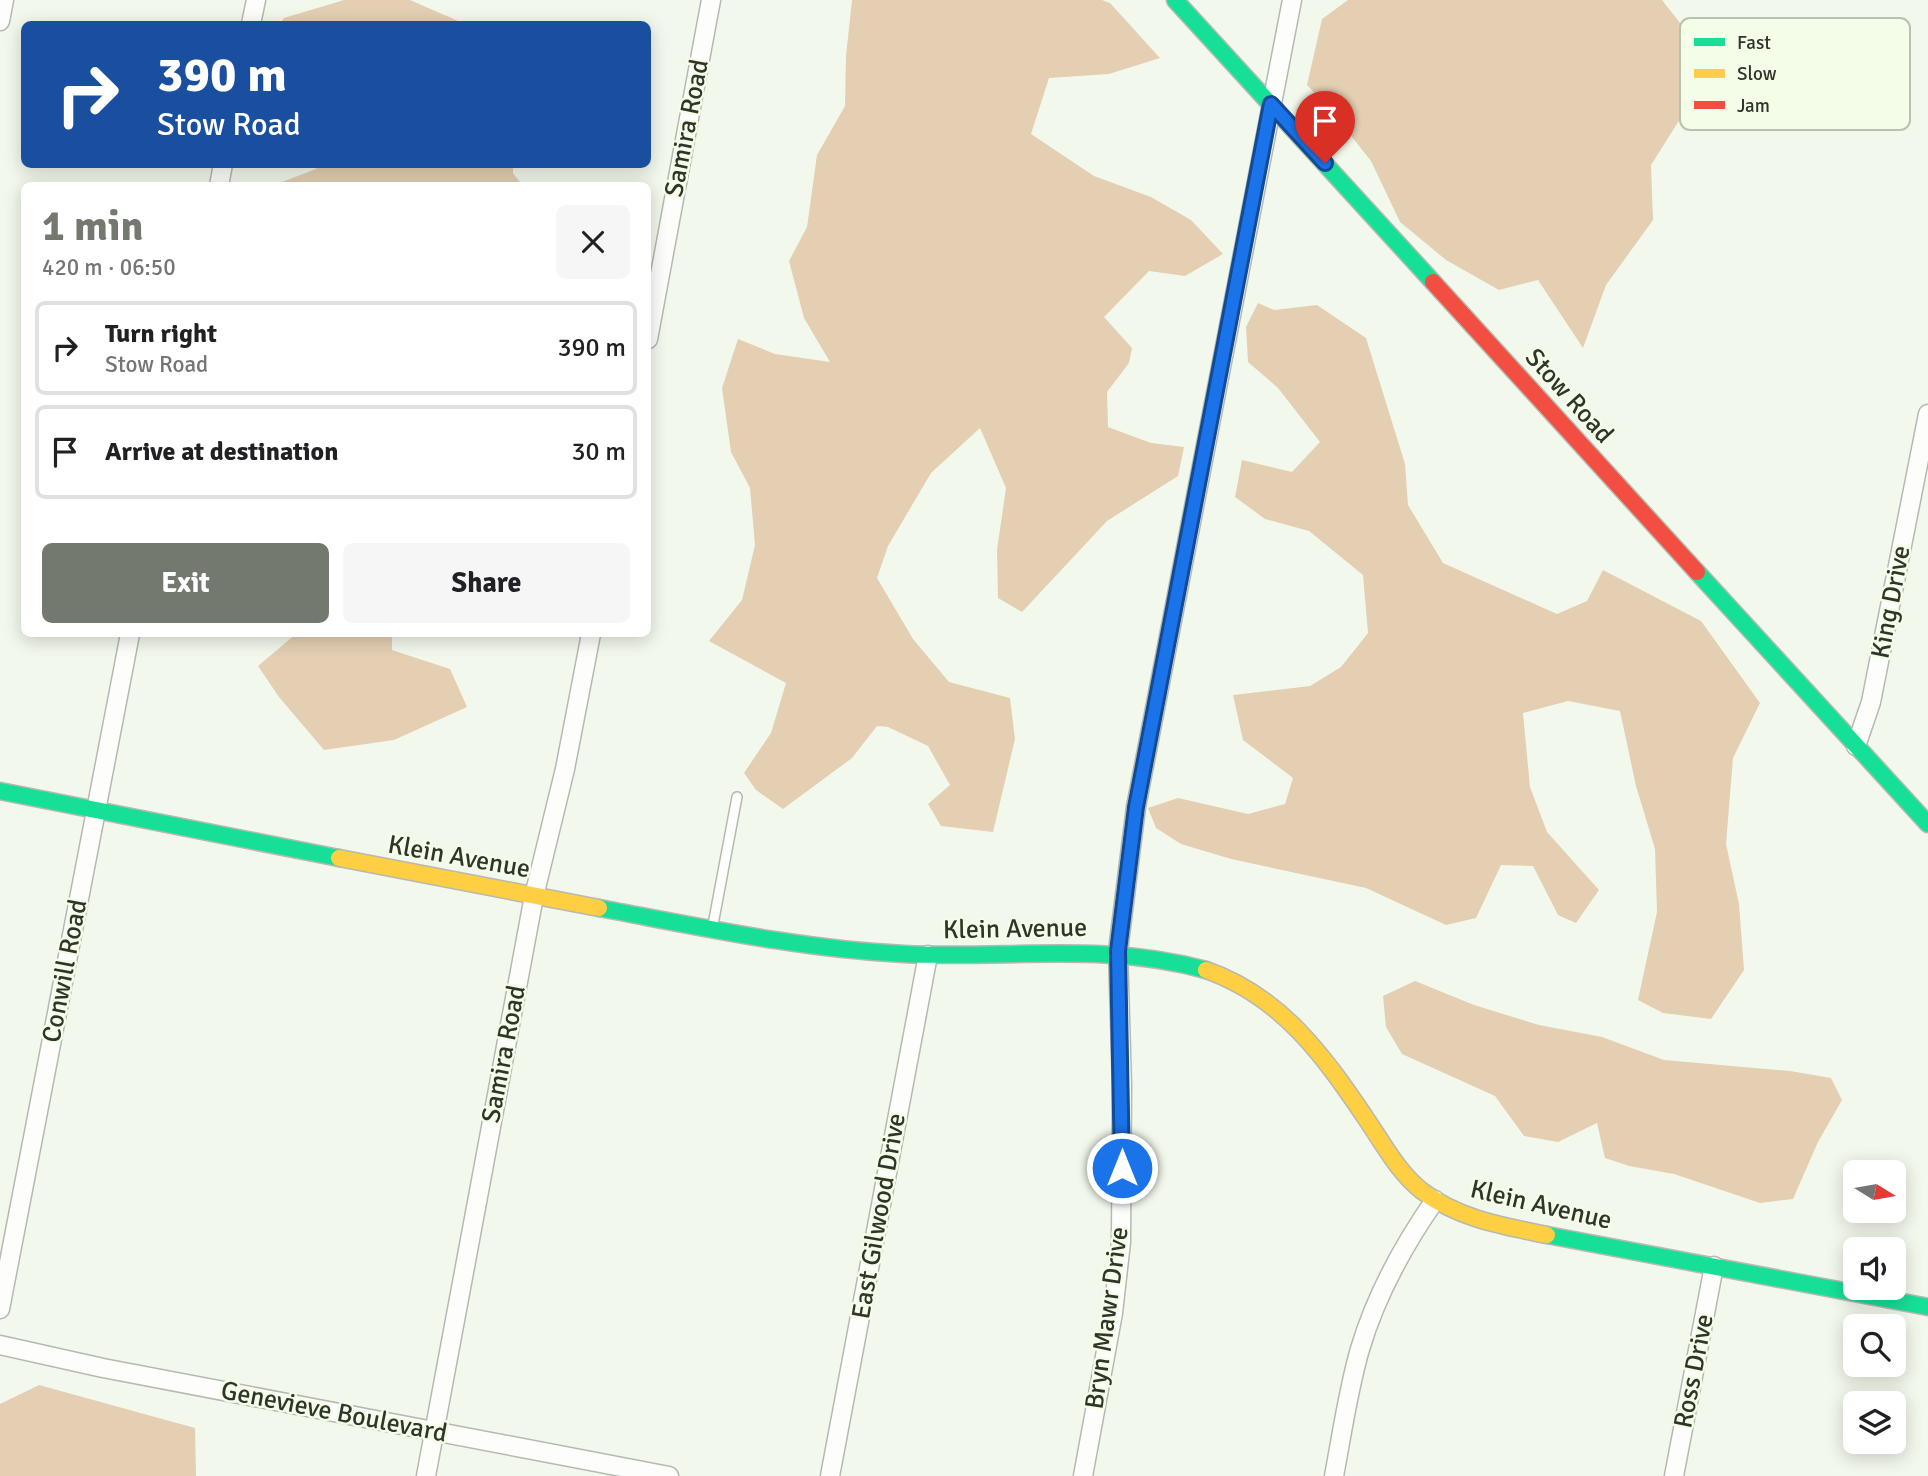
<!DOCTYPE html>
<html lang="en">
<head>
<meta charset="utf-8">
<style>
  body { margin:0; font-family:Signika,sans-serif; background:#f6f6f6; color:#202124; height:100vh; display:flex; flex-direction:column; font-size:26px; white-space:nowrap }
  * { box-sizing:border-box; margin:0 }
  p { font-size:23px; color:#757577 }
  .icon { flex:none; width:38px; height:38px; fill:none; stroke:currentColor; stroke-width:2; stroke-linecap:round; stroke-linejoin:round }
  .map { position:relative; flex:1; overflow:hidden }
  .panel { position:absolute; left:21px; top:182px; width:630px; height:455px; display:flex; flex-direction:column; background:#fff; border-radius:10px; box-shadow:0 4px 18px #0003 }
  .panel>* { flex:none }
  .banner { position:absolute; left:21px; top:21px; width:630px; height:147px; border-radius:10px; box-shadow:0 4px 18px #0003; background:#1a4fa0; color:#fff; overflow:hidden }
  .needle { width:46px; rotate:101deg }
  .tools { position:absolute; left:1843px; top:1160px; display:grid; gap:14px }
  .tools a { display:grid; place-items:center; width:63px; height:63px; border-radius:10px; background:#fff; box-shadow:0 4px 18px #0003; font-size:35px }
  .pin { position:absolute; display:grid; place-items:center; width:60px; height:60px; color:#fff; margin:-72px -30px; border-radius:50% 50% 50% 0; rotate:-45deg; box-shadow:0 0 7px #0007 }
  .pin .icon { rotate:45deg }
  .me { position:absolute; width:77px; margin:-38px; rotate:0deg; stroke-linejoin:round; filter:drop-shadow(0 0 5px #0008) }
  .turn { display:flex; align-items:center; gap:24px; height:147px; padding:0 21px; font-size:32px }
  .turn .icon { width:91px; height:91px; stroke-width:2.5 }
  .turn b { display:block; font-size:49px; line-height:60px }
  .round { display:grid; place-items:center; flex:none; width:74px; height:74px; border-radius:10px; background:#f6f6f6 }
  .head { display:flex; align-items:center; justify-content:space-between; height:119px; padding:0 21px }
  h1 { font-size:42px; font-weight:800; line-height:52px; color:#74796f }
  .primary-button { display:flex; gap:14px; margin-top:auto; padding:14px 21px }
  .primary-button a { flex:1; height:80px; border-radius:10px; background:#74796f; color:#fff; font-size:28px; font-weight:800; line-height:80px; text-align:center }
  .primary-button a+a { background:#f6f6f6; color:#202124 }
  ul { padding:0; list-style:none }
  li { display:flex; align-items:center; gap:21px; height:94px; margin:0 14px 10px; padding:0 7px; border:4px solid #e0e0e0; border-radius:10px }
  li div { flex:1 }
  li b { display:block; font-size:26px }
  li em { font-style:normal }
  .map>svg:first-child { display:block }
  .forest { fill:#e4cfb3 }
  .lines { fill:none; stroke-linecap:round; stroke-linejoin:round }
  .lane-casing { stroke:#b5b9b0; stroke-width:12 }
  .street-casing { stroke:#b5b9b0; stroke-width:21 }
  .fast-casing { stroke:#b5b9b0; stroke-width:19 }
  .slow-casing { stroke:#b5b9b0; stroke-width:19 }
  .jam-casing { stroke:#b5b9b0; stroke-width:19 }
  .lane { stroke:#fdfefc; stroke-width:9 }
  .street { stroke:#fdfefc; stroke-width:18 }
  .fast { stroke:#16e098; stroke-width:16 }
  .slow { stroke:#ffcf43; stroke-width:16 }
  .jam { stroke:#f24e42; stroke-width:16 }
  .route-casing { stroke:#114b97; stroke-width:18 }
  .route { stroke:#1a73e8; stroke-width:12 }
  .labels { text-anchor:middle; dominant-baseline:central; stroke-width:5; stroke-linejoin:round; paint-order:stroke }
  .street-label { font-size:26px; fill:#30342b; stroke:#f4fde7 }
  .key { fill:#f4fde7; stroke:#b9c1af; stroke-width:2 }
  .key-label { font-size:19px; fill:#30342b }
</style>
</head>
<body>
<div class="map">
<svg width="1928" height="1476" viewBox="0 0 1928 1476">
  <rect width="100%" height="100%" fill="#f3f8ec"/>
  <g class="forest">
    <polygon points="344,0 410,0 465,24 280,24 284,18"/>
    <polygon points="852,0 1102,0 1110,3 1160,58 1109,74 1049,78 1031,134 1094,176 1151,197 1191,220 1223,254 1185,276 1149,271 1104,317 1132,348 1129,363 1107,392 1108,427 1151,443 1184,447 1178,476 1107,521 1022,612 998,598 997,550 1006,488 980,428 931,473 888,546 877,578 913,639 949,682 1010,698 1015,739 993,832 941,826 928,804 950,785 928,746 888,727 877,726 852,758 783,809 756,790 744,773 771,733 786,683 709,641 742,600 755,545 750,488 731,452 722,388 738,339 775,354 830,362 804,318 789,261 807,227 817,155 845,106 846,56"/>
    <polygon points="1348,0 1662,0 1695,42 1687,108 1651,165 1653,220 1606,285 1583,348 1538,280 1499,290 1446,260 1400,222 1371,161 1329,108 1307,85 1322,19"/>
    <polygon points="318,164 513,165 513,173 522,185 274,185 316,169"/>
    <polygon points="1258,303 1274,310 1317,305 1366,338 1405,464 1408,505 1443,563 1557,614 1587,601 1603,570 1701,621 1760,703 1733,758 1726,844 1739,904 1744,970 1711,1019 1663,1013 1638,1000 1657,912 1655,849 1636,786 1620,711 1568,701 1523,713 1530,787 1547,832 1599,890 1576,923 1558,915 1533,866 1501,865 1476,918 1446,925 1366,888 1231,859 1181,844 1156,828 1148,808 1178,798 1248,814 1285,804 1293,778 1243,740 1233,695 1310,686 1341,667 1368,633 1363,575 1309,531 1265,519 1235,497 1242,460 1292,472 1320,442 1278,388 1248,362 1246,327"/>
    <polygon points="296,634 392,634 392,650 450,669 467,707 394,740 324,750 279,697 258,666"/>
    <polygon points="1415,981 1474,1005 1539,1025 1602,1037 1664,1060 1790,1071 1831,1078 1842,1100 1818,1142 1793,1199 1760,1203 1674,1174 1629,1166 1605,1158 1597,1123 1558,1142 1524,1136 1495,1096 1402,1054 1386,1027 1383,996"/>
    <polygon points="39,1385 195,1428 196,1476 0,1476 0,1404"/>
  </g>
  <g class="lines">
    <g class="lane-casing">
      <polyline id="lane" points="712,930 737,797"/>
    </g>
    <g class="street-casing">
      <g id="street">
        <polyline points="0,21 4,0"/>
        <polyline points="251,24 256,0"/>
        <polyline points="219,186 223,164"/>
        <polyline points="648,339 711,0"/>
        <polyline points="1856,746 1871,702 1928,414"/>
        <polyline points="0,1309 130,634"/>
        <polyline points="0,1345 103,1368 669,1476"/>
        <polyline points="426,1476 534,896 565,769 591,634"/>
        <polyline points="830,1476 928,955"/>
        <polyline points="1083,1476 1113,1313 1121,1242 1122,1085 1118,951 1136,807 1292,0"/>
        <path d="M1334,1476C1342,1434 1348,1390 1360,1349C1376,1295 1403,1246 1435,1200"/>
        <polyline points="1674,1476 1714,1266"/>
      </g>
    </g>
    <g class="fast-casing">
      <g id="fast">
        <polyline points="1175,0 1433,282"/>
        <polyline points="1697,572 1928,824"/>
        <polyline points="0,791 339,858"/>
        <path d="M599,908C701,927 801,949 904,954C1008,959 1105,942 1206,970"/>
        <polyline points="1547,1235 1928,1307"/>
      </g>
    </g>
    <g class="slow-casing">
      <g id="slow">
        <polyline points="339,858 599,908"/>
        <path d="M1206,970C1281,996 1324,1056 1367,1120C1384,1145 1398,1172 1422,1191C1459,1219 1503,1226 1547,1235"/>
      </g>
    </g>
    <g class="jam-casing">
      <polyline id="jam" points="1433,282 1697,572"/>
    </g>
    <use href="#lane" class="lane"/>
    <use href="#street" class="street"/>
    <use href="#fast" class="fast"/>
    <use href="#slow" class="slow"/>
    <use href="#jam" class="jam"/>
  </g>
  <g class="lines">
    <g class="route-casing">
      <polyline id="route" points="1122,1168 1118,951 1136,807 1271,104 1325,163"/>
    </g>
    <use href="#route" class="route"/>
  </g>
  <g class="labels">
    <g class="street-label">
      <text transform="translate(687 128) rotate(-79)">Samira Road</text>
      <text transform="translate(1569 396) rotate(48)">Stow Road</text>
      <text transform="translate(1891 602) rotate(-79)">King Drive</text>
      <text transform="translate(459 857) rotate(10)">Klein Avenue</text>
      <text transform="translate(1015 929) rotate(-1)">Klein Avenue</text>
      <text transform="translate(65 971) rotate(-79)">Conwill Road</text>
      <text transform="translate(504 1054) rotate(-79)">Samira Road</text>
      <text transform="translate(1541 1205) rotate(13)">Klein Avenue</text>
      <text transform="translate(879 1216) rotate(-80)">East Gilwood Drive</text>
      <text transform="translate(1107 1318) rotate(-82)">Bryn Mawr Drive</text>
      <text transform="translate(1694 1371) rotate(-79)">Ross Drive</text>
      <text transform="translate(334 1412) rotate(11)">Genevieve Boulevard</text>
    </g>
  </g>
  <rect x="1680" y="18" width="230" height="112" rx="10" class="key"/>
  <rect x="1694" y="38" width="31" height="8" fill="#16e098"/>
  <rect x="1694" y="69" width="31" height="9" fill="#ffcf43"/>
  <rect x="1694" y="101" width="31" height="8" fill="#f24e42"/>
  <g class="key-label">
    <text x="1737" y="49">Fast</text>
    <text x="1737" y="80">Slow</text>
    <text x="1737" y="112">Jam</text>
  </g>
</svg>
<div class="tools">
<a><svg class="needle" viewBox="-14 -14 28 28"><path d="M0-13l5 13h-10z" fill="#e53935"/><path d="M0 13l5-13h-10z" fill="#757577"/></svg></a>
<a><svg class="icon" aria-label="sound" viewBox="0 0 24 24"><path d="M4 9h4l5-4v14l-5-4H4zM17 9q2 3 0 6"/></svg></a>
<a><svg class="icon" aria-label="search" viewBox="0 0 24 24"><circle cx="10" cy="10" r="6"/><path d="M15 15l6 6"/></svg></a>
<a><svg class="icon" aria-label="layers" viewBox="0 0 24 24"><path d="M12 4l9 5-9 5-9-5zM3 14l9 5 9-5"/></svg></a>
</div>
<div class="pin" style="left:1325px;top:163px;background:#d93025"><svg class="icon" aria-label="arrive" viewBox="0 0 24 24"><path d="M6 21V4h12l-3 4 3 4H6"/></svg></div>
<svg class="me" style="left:1122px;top:1168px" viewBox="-20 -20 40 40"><circle r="17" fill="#1a73e8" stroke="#fff" stroke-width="3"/><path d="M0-11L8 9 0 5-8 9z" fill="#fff"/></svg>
<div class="banner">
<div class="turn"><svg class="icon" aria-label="right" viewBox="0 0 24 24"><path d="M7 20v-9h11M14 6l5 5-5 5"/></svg><div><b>390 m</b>Stow Road</div></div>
</div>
<section class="panel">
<div class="head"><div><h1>1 min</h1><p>420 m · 06:50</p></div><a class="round"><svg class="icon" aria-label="close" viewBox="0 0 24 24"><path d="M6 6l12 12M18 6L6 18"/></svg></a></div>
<ul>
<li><svg class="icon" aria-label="right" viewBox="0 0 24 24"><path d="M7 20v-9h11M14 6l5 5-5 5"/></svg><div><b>Turn right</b><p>Stow Road</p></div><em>390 m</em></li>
<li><svg class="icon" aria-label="arrive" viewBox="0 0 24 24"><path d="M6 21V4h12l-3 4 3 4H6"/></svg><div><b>Arrive at destination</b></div><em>30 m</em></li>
</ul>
<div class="primary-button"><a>Exit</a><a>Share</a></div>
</section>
</div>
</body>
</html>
